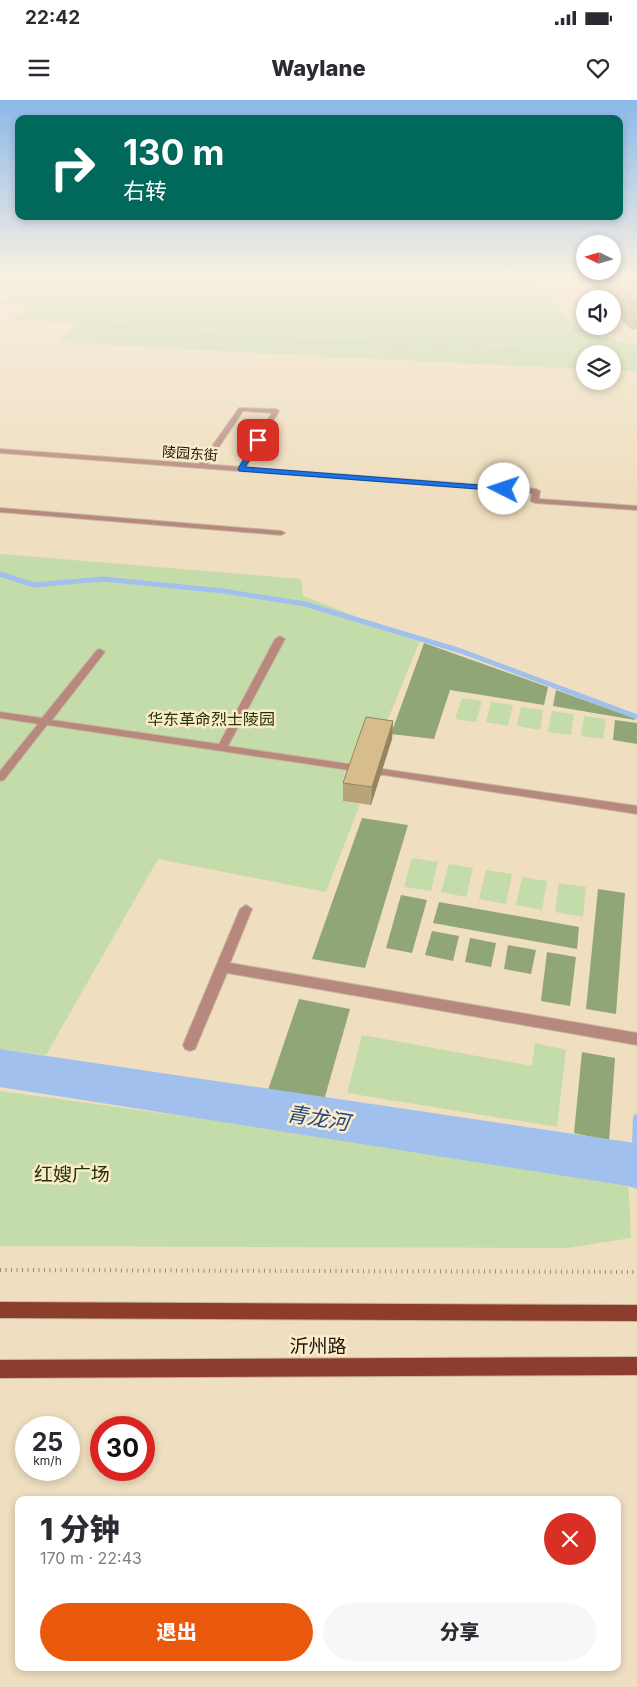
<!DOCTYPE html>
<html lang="zh">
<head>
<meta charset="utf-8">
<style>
  body { margin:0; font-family:Inter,"Noto Sans SC",sans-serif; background:#f7f7f7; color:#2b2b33; height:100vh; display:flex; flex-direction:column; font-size:19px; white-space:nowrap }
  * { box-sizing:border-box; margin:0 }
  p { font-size:16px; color:#7c7c81 }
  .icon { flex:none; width:28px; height:28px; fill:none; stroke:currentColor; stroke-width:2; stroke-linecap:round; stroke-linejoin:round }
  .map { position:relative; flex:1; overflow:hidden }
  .details { position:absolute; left:15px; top:1396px; width:606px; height:175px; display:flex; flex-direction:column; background:#fff; border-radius:10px; box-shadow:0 2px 8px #0003 }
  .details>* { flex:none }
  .guide { position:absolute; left:15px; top:15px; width:608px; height:105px; border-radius:10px; box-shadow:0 2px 8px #0003; background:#00695c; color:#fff; overflow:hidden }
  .needle { width:32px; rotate:275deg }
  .fabs { position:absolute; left:576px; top:135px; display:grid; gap:10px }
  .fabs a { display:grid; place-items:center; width:45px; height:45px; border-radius:50%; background:#fff; box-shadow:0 2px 8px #0003; font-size:25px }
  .speed { position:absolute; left:15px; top:1316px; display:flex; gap:10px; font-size:25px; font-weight:700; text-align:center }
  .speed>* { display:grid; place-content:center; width:65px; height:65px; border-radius:50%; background:#fff; box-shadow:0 2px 8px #0003; line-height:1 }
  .speed small { font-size:12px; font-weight:400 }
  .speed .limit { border:8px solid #d22; background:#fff; color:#111 }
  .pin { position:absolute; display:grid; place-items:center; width:42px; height:42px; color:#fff; margin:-21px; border-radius:10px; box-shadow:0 2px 8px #0006 }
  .me { position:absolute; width:55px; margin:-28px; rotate:274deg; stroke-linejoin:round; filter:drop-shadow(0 0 4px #0008) }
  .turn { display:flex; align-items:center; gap:18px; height:105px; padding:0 25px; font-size:22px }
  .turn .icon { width:65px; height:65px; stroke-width:2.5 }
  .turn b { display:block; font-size:35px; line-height:42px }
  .round { display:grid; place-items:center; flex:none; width:52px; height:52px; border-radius:26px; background:#f7f7f7 }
  .overview { display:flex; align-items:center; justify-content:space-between; height:85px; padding:0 25px }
  h1 { font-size:30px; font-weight:800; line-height:38px }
  .cta { display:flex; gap:10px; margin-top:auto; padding:10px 25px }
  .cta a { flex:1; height:58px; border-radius:30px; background:#ea580c; color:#fff; font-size:20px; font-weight:800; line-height:58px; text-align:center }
  .cta a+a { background:#f7f7f7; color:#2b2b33 }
  .status { display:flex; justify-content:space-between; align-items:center; height:35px; padding:0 25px; background:#fff; direction:ltr }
  .status svg { height:14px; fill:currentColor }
  header { display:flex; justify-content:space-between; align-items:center; height:65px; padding:0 25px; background:#fff; font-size:22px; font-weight:800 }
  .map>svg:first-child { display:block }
  .green { fill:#c4dcaa }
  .forest { fill:#90a676 }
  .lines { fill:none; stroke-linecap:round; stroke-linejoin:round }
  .stream-far1 { stroke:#a1c0ed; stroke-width:5 }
  .stream { stroke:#a1c0ed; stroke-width:8 }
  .river { fill:#a1c0ed; fill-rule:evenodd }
  .service-casing { stroke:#c8b99e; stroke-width:2 }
  .pedestrian-casing { stroke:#c8b99e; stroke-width:2 }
  .minor-casing { stroke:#c8b99e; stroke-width:2 }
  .primary-casing { stroke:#c8b99e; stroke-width:2 }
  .path-far1 { stroke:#9b8e77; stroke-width:1; stroke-dasharray:0.5 2; stroke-linecap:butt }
  .path { stroke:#9b8e77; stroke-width:4; stroke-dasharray:1 4.5; stroke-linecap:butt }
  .service { fill:#b7897e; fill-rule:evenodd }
  .pedestrian { fill:#b7897e; fill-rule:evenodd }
  .minor { fill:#b7897e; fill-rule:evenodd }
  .primary { fill:#8d3d2d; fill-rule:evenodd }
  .wall { fill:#b9a378 }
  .shaded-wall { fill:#968461 }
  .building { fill:#d7bd8b; stroke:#968461 }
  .route { fill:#1a73e8; stroke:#114b97 }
  .labels { text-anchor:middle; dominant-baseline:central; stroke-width:5; stroke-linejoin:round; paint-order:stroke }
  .far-street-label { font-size:14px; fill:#191308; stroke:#fcebcb }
  .park-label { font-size:16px; fill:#223500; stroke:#fcebcb }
  .near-park-label { font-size:19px; fill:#223500; stroke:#fcebcb }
  .near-street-label { font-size:19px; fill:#191308; stroke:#fcebcb }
  .near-water-label { font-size:21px; font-style:italic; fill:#21487f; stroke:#fcebcb }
</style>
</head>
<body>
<div class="status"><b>22:42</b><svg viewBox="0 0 49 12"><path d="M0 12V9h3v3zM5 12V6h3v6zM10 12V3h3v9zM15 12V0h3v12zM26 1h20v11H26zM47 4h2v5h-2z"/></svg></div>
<header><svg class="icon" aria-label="menu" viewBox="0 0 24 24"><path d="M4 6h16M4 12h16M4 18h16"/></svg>Waylane<svg class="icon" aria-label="heart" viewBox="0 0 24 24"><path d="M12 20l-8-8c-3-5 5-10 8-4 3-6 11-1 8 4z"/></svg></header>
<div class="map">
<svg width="637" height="1587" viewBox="0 0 637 1587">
  <rect width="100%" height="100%" fill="#efdebf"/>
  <g class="green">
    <polygon points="0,173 548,173 531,175 577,227 598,236 637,246 637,271 613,270 612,254 585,254 585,269 330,257 59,242 76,223 13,220 28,207 1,203 22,189 0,187"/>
    <polygon points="0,454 301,479 303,496 420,541 380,638 343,701 360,704 326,792 158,759 46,955 0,949"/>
    <polygon points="462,598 482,601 476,622 455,619"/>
    <polygon points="491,602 513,605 508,626 486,622"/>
    <polygon points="521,607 543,610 540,630 517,626"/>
    <polygon points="552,611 574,614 571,635 548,632"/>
    <polygon points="584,616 606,619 603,639 581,636"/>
    <polygon points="412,758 438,762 431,791 404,787"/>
    <polygon points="449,764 473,768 466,797 441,792"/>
    <polygon points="486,770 512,774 506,804 479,799"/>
    <polygon points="522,777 547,781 542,810 516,805"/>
    <polygon points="559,783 586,787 583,817 555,812"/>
    <polygon points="362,935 532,966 535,943 566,950 557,1027 347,993"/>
    <polygon points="0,991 628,1077 631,1138 567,1148 0,1146"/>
  </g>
  <g class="forest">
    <polygon points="424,543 548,587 544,605 450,590 434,639 391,634"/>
    <polygon points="556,590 634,618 635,620 553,606"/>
    <polygon points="615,620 637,623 637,644 613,640"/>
    <polygon points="362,718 408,725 365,868 312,859"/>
    <polygon points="598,789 625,793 616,914 586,909"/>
    <polygon points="401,795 427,800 412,853 386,848"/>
    <polygon points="439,802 579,827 577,849 433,823"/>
    <polygon points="432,831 459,836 453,861 425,855"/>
    <polygon points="470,838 496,843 491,867 465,862"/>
    <polygon points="508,845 536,850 531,874 504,869"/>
    <polygon points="547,852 576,857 570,906 541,901"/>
    <polygon points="299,899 350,909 322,1007 266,996"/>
    <polygon points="582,952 615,958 609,1041 574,1033"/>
  </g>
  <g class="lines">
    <polyline class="stream-far1" points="0,474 34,485 103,479 223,491 305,504 461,551 637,617"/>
    <polyline class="stream" points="635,1065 637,1018"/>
    <polygon class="river" points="0,949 635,1043 637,1044 637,1089 628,1086 0,987"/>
    <g class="service-casing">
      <g id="service">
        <polygon points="239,308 276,309 279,311 244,371 237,369 272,313 243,311 205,368 199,368 198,366"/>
        <polygon points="0,408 281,431 285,433 281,435 0,412"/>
        <polygon points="382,669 637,706 637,714 378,674 376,672"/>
        <polygon points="246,805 252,809 230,863 637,933 637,945 227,873 195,949 190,951 185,949 183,945 240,809"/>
      </g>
    </g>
    <g class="pedestrian-casing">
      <polygon id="pedestrian" points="280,536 285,539 228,646 382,669 386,670 388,672 386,674 382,675 47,625 4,680 0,681 0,671 38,624 0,618 0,612 42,618 97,550 100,549 105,552 52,620 219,644 275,539"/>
    </g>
    <g class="minor-casing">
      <polygon id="minor" points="0,349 536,389 540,391 539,399 637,406 637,410 535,403 531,401 532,393 0,353"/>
    </g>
    <g class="primary-casing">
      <g id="primary">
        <polygon points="0,1202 637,1205 637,1221 0,1218"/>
        <polygon points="637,1257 637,1275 0,1278 0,1260"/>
      </g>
    </g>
    <g class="path-far1">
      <polyline points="524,173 569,226 588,235 637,247"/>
      <polyline points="72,200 73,211 86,221 109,226 294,242 419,245 585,256"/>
      <polyline points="612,256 637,256"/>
    </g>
    <polyline class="path" points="0,1170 637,1172"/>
    <use href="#service" class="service"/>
    <use href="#pedestrian" class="pedestrian"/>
    <use href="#minor" class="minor"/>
    <use href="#primary" class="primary"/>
  </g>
  <g class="wall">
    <polygon points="580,173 626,173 637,184 637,229 630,229 612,210 612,199 602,199 601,198 601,193 598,193"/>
    <polygon points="393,621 392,639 371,705 343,701 343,683"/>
  </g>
  <polygon class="shaded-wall" points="393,621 392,639 371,705 372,687"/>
  <g class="building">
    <polygon points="606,173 626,173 637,184 637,202 635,202"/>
    <polygon points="366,617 393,621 372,687 343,683"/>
  </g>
  <linearGradient id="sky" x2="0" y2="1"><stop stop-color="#8bb9ea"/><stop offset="0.44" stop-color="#f8f0e2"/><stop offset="1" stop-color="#f8f0e2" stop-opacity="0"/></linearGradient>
  <rect width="637" height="395" fill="url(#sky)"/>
  <polygon class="route" points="258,338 262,340 245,367 504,387 507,389 504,391 239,371 238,369 255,340"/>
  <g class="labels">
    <g class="far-street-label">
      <text transform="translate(190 353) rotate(4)">陵园东街</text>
    </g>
    <g class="park-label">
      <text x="211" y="619">华东革命烈士陵园</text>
    </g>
    <g class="near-park-label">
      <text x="72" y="1074">红嫂广场</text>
    </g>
    <g class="near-street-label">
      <text x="318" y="1246">沂州路</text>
    </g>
    <g class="near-water-label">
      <text transform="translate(318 1018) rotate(9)">青龙河</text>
    </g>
  </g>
</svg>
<div class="fabs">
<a><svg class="needle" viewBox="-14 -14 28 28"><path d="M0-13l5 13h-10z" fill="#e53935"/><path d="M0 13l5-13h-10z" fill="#7c7c81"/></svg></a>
<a><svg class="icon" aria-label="sound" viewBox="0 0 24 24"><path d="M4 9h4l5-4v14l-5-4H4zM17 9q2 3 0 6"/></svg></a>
<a><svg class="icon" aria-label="layers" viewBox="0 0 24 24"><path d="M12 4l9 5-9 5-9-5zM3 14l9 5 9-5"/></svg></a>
</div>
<div class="speed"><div>25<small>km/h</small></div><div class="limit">30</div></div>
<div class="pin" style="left:258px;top:340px;background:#d93025"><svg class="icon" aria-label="arrive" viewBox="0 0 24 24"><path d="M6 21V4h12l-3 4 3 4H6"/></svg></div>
<svg class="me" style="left:504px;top:389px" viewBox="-20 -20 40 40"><circle r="19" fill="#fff"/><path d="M0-13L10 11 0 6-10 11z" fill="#1a73e8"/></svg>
<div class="guide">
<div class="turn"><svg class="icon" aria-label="right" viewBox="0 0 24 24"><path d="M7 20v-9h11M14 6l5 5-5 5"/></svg><div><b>130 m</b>右转</div></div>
</div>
<section class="details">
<div class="overview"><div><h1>1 分钟</h1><p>170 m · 22:43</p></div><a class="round" style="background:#d93025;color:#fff"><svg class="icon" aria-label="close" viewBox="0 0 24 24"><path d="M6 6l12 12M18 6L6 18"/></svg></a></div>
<div class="cta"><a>退出</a><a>分享</a></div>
</section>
</div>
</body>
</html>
